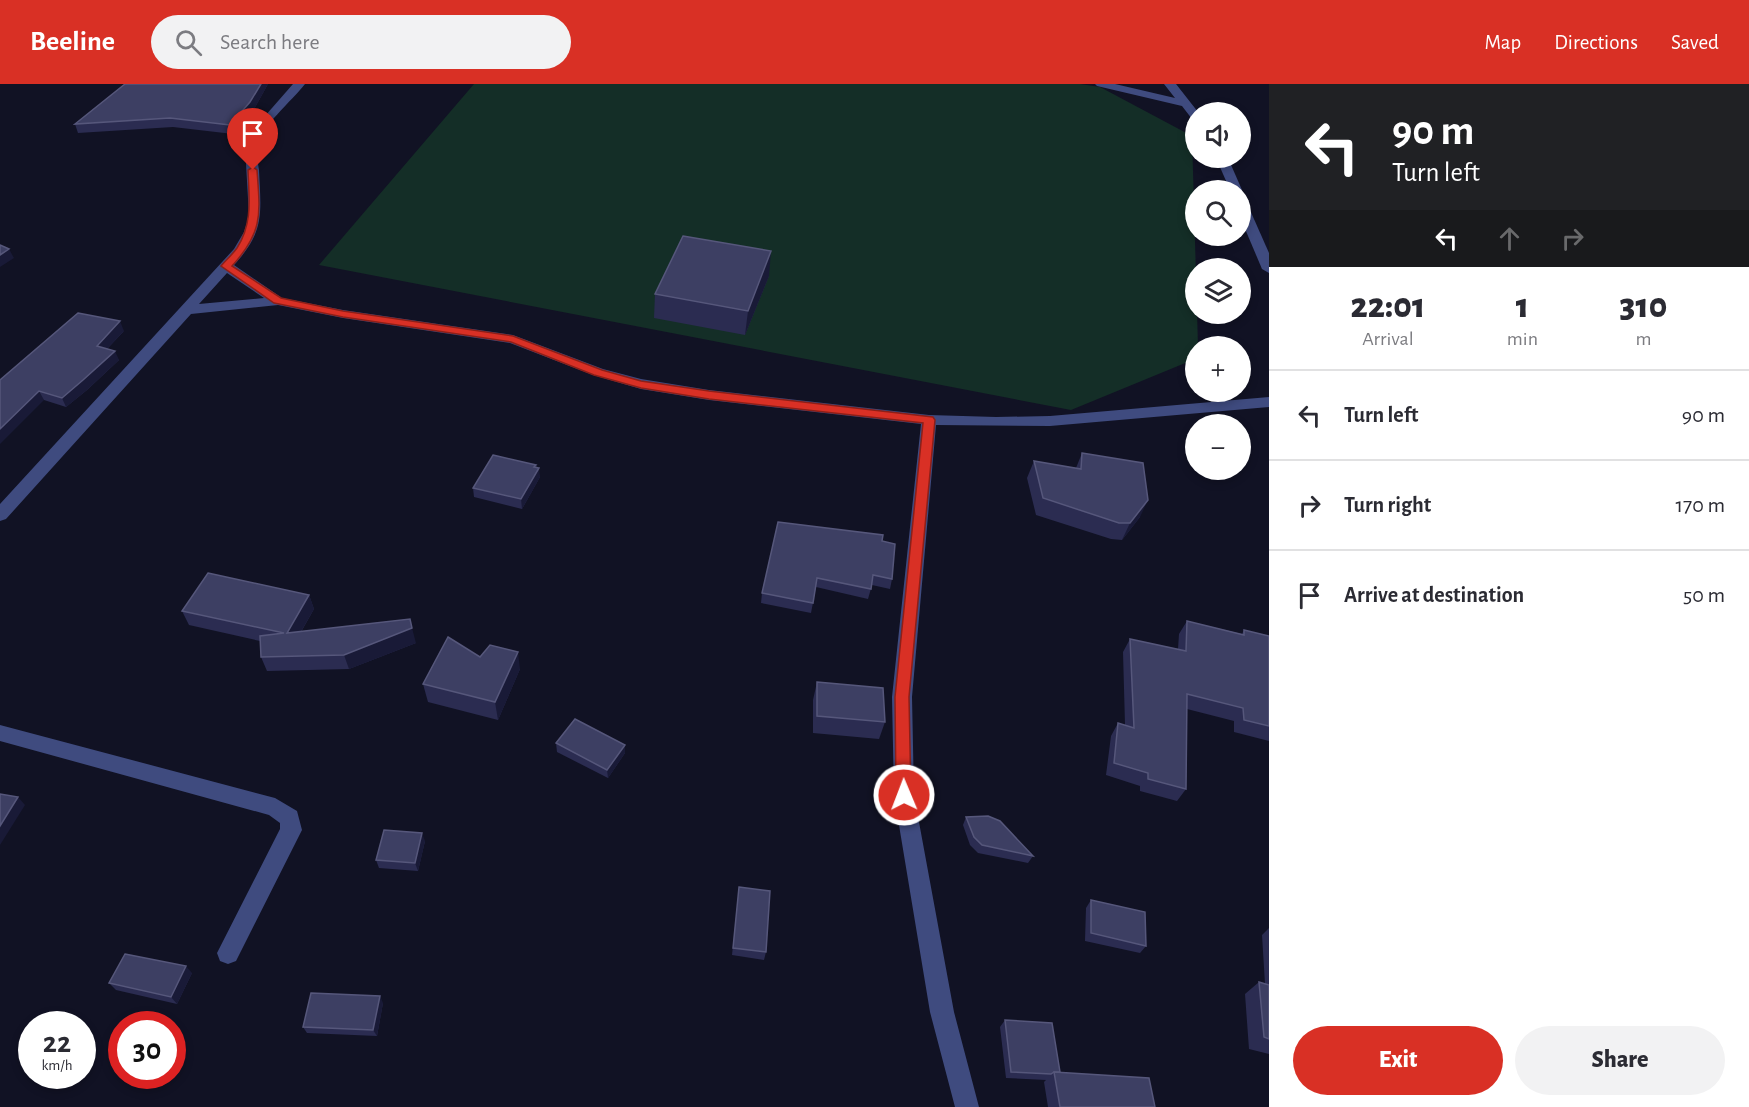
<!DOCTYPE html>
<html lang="en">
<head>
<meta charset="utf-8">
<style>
  body { margin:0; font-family:"Alegreya Sans",sans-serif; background:#f2f2f3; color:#2b2b33; height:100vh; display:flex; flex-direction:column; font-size:22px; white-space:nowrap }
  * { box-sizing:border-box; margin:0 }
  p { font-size:20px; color:#7c7c81 }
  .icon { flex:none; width:33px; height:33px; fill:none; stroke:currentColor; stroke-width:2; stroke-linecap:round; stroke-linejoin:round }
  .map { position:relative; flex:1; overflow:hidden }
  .panel { display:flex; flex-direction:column; background:#fff; width:480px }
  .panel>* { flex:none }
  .top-card { background:#202124; color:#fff; overflow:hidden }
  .fabs { position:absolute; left:1185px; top:18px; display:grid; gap:12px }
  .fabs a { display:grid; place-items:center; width:66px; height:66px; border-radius:50%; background:#fff; box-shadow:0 3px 9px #0003; font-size:30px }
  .speed { position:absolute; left:18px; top:927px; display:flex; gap:12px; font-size:30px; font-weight:700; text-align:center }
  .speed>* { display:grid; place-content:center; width:78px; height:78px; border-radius:50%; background:#fff; box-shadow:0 3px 9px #0003; line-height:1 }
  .speed small { font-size:15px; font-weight:400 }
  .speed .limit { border:9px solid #d22; background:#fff; color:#111 }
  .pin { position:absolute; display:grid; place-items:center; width:51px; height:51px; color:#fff; margin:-62px -26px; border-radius:50% 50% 50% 0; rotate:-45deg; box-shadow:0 0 6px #0007 }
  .pin .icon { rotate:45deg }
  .me { position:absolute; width:66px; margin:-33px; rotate:359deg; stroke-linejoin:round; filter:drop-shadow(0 0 4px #0008) }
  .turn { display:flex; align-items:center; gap:21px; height:126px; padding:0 24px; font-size:27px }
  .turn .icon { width:78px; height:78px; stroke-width:2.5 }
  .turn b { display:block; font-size:42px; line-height:51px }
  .lanes { display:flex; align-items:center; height:57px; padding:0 24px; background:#0003; justify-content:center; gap:30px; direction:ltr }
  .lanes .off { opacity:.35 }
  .eta { display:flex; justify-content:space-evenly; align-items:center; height:102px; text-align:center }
  .eta b { font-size:36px; font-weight:800; line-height:42px }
  .primary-button { display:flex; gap:12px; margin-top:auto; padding:12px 24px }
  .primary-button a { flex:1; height:69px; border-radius:36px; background:#d93025; color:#fff; font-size:24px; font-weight:800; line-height:69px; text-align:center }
  .primary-button a+a { background:#f2f2f3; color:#2b2b33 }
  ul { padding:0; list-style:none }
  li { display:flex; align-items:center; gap:18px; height:90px; padding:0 24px; border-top:2px solid #e1e1e2 }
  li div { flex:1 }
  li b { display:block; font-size:22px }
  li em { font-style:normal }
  header { display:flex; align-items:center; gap:36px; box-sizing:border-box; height:84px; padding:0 30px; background:#d93025; color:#fff }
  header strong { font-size:28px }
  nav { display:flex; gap:33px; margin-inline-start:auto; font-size:21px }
  .search { width:420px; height:54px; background:#f2f2f3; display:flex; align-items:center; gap:15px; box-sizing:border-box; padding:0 21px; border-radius:33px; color:#7c7c81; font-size:22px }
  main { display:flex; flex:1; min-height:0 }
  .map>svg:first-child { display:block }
  .green { fill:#142e27 }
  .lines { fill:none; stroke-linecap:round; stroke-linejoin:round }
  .minor { fill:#3f4b7f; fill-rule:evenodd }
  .wall { fill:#2b2c51 }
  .shaded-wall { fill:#191a37 }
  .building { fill:#3d3f63; stroke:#56577b; stroke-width:1.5 }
  .route { fill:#d93025; stroke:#8d1f18; stroke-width:1.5 }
</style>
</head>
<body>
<header>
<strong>Beeline</strong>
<div class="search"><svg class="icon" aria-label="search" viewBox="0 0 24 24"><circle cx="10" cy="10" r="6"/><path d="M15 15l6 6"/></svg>Search here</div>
<nav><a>Map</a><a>Directions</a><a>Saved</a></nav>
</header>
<main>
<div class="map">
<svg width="1269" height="1023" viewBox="0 0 1269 1023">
  <rect width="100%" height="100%" fill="#111224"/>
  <polygon class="green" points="474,0 1080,0 1100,3 1192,52 1198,262 1196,262 1195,275 1071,326 319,181"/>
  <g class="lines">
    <g class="minor">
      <path d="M293,0H305C292,17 260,43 257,63C256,70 258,79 259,86C261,130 265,147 234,181L282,214L343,226L513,251L603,285L641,295L709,306L929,331L996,333L1050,332L1269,313V323L1050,342L936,341L912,613L914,711L954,928L979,1023H955L930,928L894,711L892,613L921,340L709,316L641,305L593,291L510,259L343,234L278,221L191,230L6,435L0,437V420L234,165L244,148L249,132L245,62L258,40ZM227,189L264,214L199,220Z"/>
      <polygon points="1095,0 1115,0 1175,14 1164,0 1176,0 1198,28 1196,28 1196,36 1192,35 1182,22 1097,2"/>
      <polygon points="1216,74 1228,74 1242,106 1240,109 1240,106 1230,106"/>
      <polygon points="1240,113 1246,117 1269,169 1269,189 1262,185 1240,133"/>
      <polygon points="0,641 275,714 297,727 302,746 236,877 228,880 220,877 217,869 280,745 280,739 269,731 0,657"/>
    </g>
  </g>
  <g class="wall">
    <polygon points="125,0 268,0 253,27 233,50 173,43 78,49 75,40"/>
    <polygon points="769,192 745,251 654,234 655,210"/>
    <polygon points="124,247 107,265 119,276 87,306 66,323 44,316 0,296"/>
    <polygon points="1082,369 1140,433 1122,456 1111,455 1036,431 1027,394 1034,377 1076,384"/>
    <polygon points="536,381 540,393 522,425 474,413 473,404"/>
    <polygon points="882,457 892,495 890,505 872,501 868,515 816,503 811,529 761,519 762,509"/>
    <polygon points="309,511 314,525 301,548 416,559 349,585 267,587 261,573 260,557 189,541 182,527"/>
    <polygon points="1187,537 1242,550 1244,546 1269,552 1269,657 1234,648 1234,637 1187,625 1186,705 1177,717 1140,707 1140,702 1106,691 1111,652 1118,639 1125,641 1123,568 1130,555 1178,565 1179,550"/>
    <polygon points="480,573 520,585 498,636 428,618 423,600"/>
    <polygon points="817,598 885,638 879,655 813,649 813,616"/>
    <polygon points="556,659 625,669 608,694 557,668"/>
    <polygon points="966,733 1033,772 1028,779 978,769 970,761 963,741"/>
    <polygon points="425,757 418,787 379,784 376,776"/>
    <polygon points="739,803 766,868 764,876 732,871"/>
    <polygon points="1091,816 1146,862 1140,869 1085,857 1086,824"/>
    <polygon points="1269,844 1269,970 1249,965 1245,910 1259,898 1265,900 1262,851"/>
    <polygon points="192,889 177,920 116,906 109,899"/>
    <polygon points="383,919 377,952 307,949 303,943"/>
    <polygon points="1005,936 1060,988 1155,1023 1048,1023 1044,998 1046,996 1006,994 1000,943"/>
  </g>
  <g class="shaded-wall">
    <polygon points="261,0 268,0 253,27 233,50 230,41"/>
    <polygon points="9,165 14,174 0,183 0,171"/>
    <polygon points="771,167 769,192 745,251 748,227"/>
    <polygon points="120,237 124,247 101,271 97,262"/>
    <polygon points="115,267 119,276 87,306 66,323 62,314"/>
    <polygon points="39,307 44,316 0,360 0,345"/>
    <polygon points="536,381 536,388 539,384 540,393 522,425 521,415"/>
    <polygon points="1148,416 1140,433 1122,456 1130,439"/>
    <polygon points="309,511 314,525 292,563 287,549"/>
    <polygon points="412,544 416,559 349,585 344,571"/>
    <polygon points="518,568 520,585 498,636 495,618"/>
    <polygon points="625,661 625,669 608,694 607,686"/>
    <polygon points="18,713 25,721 0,761 0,742"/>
    <polygon points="422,749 425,757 418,787 415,779"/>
    <polygon points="186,882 192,889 177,920 171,913"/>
    <polygon points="380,912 383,919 377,952 373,946"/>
  </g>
  <g class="building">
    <polygon points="125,0 261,0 250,18 230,41 170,34 75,40"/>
    <polygon points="683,152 771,167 748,227 655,210"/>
    <polygon points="0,161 9,165 0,171"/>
    <polygon points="78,229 120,237 97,262 115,267 83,296 62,314 39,307 0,345 0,296"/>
    <polygon points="1082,369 1143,379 1148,416 1130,439 1119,439 1043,414 1034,377 1081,385"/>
    <polygon points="493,371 536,381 534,383 539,384 521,415 473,404"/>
    <polygon points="778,438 883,451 882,457 895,460 892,495 873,491 871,505 817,494 813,519 762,509"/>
    <polygon points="208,489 309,511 287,549 410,535 412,544 344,571 261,573 260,552 284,549 182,527"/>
    <polygon points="1187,537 1244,551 1244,546 1269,552 1269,642 1244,636 1243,624 1187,610 1186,705 1148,695 1148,689 1114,679 1118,639 1134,644 1130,555 1186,567"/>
    <polygon points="448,553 480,573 490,561 518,568 495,618 423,600"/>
    <polygon points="817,598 883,604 885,638 817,632"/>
    <polygon points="575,635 625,661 607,686 556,659"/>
    <polygon points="0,710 18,713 0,742"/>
    <polygon points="988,732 1000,737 1033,772 982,761 974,753 966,733"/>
    <polygon points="384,746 422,749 415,779 376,776"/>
    <polygon points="739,803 770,807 766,868 733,864"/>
    <polygon points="1091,816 1145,828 1146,862 1091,849"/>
    <polygon points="125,870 186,882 171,913 109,899"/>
    <polygon points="1259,898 1269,901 1269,955 1264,953"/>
    <polygon points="311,909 380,912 373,946 303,943"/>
    <polygon points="1005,936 1052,939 1060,988 1054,988 1051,990 1011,988"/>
    <polygon points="1054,988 1149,994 1155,1023 1060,1023"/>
  </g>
  <path class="route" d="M253,83L257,86C260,129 264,147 232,182L281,214L343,227L513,252L602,286L641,297L709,307L933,333L935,336L909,613L911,711L909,716L904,718L898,716L896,711L895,613L923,339L709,315L641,304L594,291L511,258L343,233L274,219L221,182C226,176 232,171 237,164C253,139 249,114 248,86Z"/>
</svg>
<div class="fabs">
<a><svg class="icon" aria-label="sound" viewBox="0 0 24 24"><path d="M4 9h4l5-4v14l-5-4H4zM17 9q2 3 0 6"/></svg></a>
<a><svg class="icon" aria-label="search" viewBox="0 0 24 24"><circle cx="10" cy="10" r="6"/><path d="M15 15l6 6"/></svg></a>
<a><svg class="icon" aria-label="layers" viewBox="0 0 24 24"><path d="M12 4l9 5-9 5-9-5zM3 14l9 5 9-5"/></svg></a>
<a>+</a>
<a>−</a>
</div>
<div class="speed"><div>22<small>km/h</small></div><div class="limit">30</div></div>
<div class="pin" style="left:253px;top:86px;background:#d93025"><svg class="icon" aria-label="arrive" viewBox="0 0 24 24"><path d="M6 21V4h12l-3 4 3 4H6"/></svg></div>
<svg class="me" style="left:904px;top:711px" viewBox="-20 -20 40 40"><circle r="17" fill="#d93025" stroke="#fff" stroke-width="3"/><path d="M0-11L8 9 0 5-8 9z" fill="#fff"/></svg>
</div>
<section class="panel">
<div class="top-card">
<div class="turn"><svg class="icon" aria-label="left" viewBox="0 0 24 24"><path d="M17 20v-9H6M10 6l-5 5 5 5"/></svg><div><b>90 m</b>Turn left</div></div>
<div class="lanes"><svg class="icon" aria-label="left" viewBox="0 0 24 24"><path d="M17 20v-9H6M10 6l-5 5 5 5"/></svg><svg class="icon off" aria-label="ahead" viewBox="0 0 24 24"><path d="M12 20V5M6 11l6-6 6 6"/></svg><svg class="icon off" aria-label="right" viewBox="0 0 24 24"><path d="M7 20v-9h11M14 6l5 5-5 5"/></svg></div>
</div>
<div class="eta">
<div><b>22:01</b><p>Arrival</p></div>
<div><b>1</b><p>min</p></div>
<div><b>310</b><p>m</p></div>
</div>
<ul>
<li><svg class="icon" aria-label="left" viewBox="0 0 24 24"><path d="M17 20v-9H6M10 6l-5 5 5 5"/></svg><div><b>Turn left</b></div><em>90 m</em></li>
<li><svg class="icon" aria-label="right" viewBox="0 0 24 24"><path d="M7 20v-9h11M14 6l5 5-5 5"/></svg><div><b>Turn right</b></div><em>170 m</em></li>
<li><svg class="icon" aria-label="arrive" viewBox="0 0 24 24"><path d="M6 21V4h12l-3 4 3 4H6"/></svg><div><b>Arrive at destination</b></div><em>50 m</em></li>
</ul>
<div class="primary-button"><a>Exit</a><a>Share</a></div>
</section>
</main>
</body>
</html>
